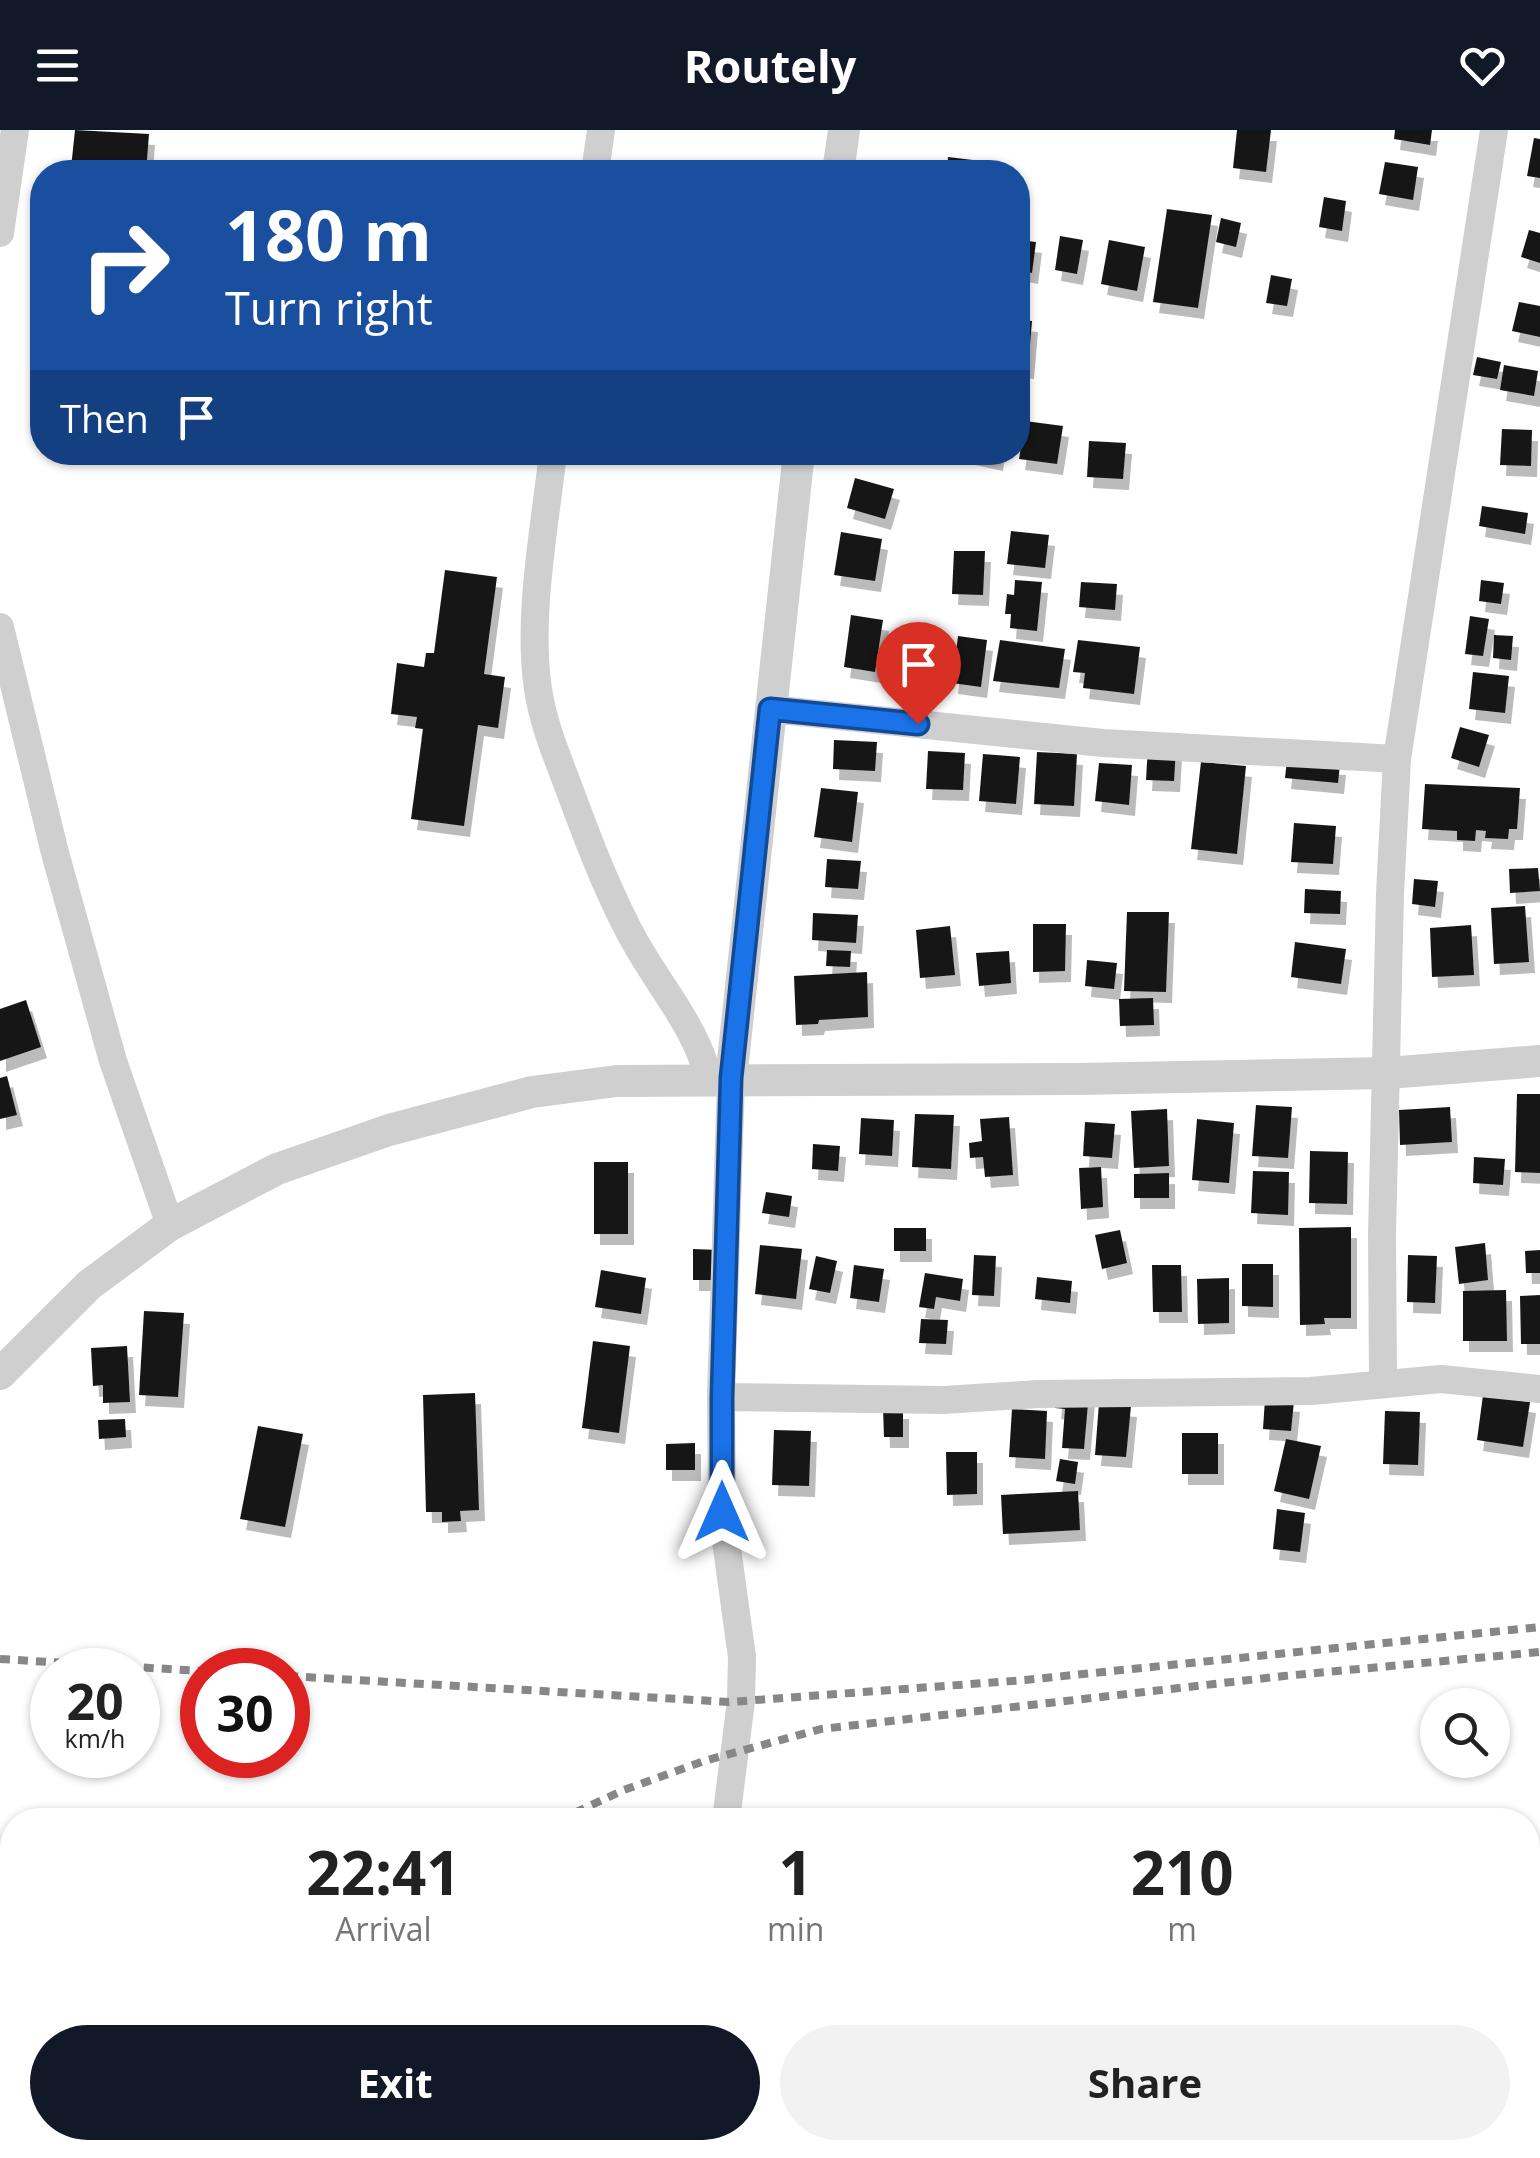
<!DOCTYPE html>
<html lang="en">
<head>
<meta charset="utf-8">
<style>
  body { margin:0; font-family:"Open Sans",sans-serif; background:#f2f2f2; color:#222; height:100vh; display:flex; flex-direction:column; font-size:38px; white-space:nowrap }
  * { box-sizing:border-box; margin:0 }
  p { font-size:32px; color:#767676 }
  .icon { flex:none; width:55px; height:55px; fill:none; stroke:currentColor; stroke-width:2; stroke-linecap:round; stroke-linejoin:round }
  .map { position:relative; flex:1; overflow:hidden }
  .drawer { position:absolute; left:0px; top:1678px; width:1540px; height:352px; display:flex; flex-direction:column; background:#fff; border-radius:40px 40px 0 0; box-shadow:0 2px 8px #0004 }
  .drawer>* { flex:none }
  .hud { position:absolute; left:30px; top:30px; width:1000px; height:305px; border-radius:40px; box-shadow:0 2px 8px #0004; background:#1a4fa0; color:#fff; overflow:hidden }
  .tools { position:absolute; left:1420px; top:1558px; display:grid; gap:20px }
  .tools a { display:grid; place-items:center; width:90px; height:90px; border-radius:50%; background:#fff; box-shadow:0 2px 8px #0004; font-size:50px }
  .speed { position:absolute; left:30px; top:1518px; display:flex; gap:20px; font-size:50px; font-weight:700; text-align:center }
  .speed>* { display:grid; place-content:center; width:130px; height:130px; border-radius:50%; background:#fff; box-shadow:0 2px 8px #0004; line-height:1 }
  .speed small { font-size:25px; font-weight:400 }
  .speed .limit { border:15px solid #d22; background:#fff; color:#111 }
  .pin { position:absolute; display:grid; place-items:center; width:85px; height:85px; color:#fff; margin:-102px -42px; border-radius:50% 50% 50% 0; rotate:-45deg; box-shadow:0 0 10px #0007 }
  .pin .icon { rotate:45deg }
  .me { position:absolute; width:110px; margin:-55px; rotate:0deg; stroke-linejoin:round; filter:drop-shadow(0 0 8px #0008) }
  .turn { display:flex; align-items:center; gap:35px; height:210px; padding:0 30px; font-size:45px }
  .turn .icon { width:130px; height:130px; stroke-width:2.5 }
  .turn b { display:block; font-size:70px; line-height:85px }
  .then { display:flex; align-items:center; height:95px; padding:0 30px; background:#0003; gap:20px; font-size:38px }
  .eta { display:flex; justify-content:space-evenly; align-items:center; height:170px; text-align:center }
  .eta b { font-size:60px; font-weight:700; line-height:70px }
  .cta { display:flex; gap:20px; margin-top:auto; padding:20px 30px }
  .cta a { flex:1; height:115px; border-radius:60px; background:#111827; color:#fff; font-size:40px; font-weight:700; line-height:115px; text-align:center }
  .cta a+a { background:#f2f2f2; color:#222 }
  header { display:flex; justify-content:space-between; align-items:center; height:130px; padding:0 30px; background:#111827; color:#fff; font-size:45px; font-weight:700 }
  .map>svg:first-child { display:block }
  .building { fill:#191919; filter:url(#shadow) }
  .lines { fill:none; stroke-linecap:round; stroke-linejoin:round }
  .minor { stroke:#cfcfcf; stroke-width:28 }
  .tertiary { stroke:#cfcfcf; stroke-width:32 }
  .rail { stroke:#878787; stroke-width:8; stroke-dasharray:10 8; stroke-linecap:butt }
  .route-casing { stroke:#114b97; stroke-width:25 }
  .route { stroke:#1a73e8; stroke-width:18 }
</style>
</head>
<body>
<header><svg class="icon" aria-label="menu" viewBox="0 0 24 24"><path d="M4 6h16M4 12h16M4 18h16"/></svg>Routely<svg class="icon" aria-label="heart" viewBox="0 0 24 24"><path d="M12 20l-8-8c-3-5 5-10 8-4 3-6 11-1 8 4z"/></svg></header>
<div class="map">
<svg width="1540" height="2028" viewBox="0 0 1540 2028">
  <defs>
    <filter id="shadow"><feDropShadow dx="6" dy="11" stdDeviation="0" flood-color="#0004"/></filter>
  </defs>
  <rect width="100%" height="100%" fill="#fff"/>
  <g class="building">
    <polygon points="75,0 149,4 146,42 71,38"/>
    <polygon points="1237,0 1271,0 1266,42 1233,38"/>
    <polygon points="1395,0 1432,0 1430,15 1394,9"/>
    <polygon points="1534,8 1540,9 1540,48 1527,46"/>
    <polygon points="948,27 981,31 980,42 947,42"/>
    <polygon points="1385,32 1418,37 1413,70 1379,64"/>
    <polygon points="1324,67 1346,71 1342,101 1319,97"/>
    <polygon points="1167,79 1212,85 1198,178 1153,172"/>
    <polygon points="1221,88 1241,93 1236,117 1216,112"/>
    <polygon points="1529,100 1540,103 1540,133 1521,127"/>
    <polygon points="1060,106 1083,110 1077,144 1055,140"/>
    <polygon points="1018,110 1036,112 1032,143 1018,140"/>
    <polygon points="1109,110 1145,117 1137,161 1101,154"/>
    <polygon points="1271,145 1292,149 1287,176 1266,173"/>
    <polygon points="1519,172 1540,176 1540,207 1512,201"/>
    <polygon points="1018,190 1032,191 1028,238 1018,237"/>
    <polygon points="40,217 42,217 42,261 35,260"/>
    <polygon points="1477,227 1501,232 1497,249 1473,245"/>
    <polygon points="1504,235 1538,241 1534,266 1500,260"/>
    <polygon points="1025,291 1063,296 1057,334 1019,329"/>
    <polygon points="1502,299 1532,300 1531,336 1500,335"/>
    <polygon points="1089,311 1126,313 1123,349 1087,347"/>
    <polygon points="960,322 998,322 997,330"/>
    <polygon points="855,348 894,359 885,389 847,378"/>
    <polygon points="1482,376 1528,383 1525,404 1479,396"/>
    <polygon points="1011,401 1049,405 1045,438 1007,434"/>
    <polygon points="841,402 882,409 875,451 834,445"/>
    <polygon points="954,421 985,421 983,465 952,464"/>
    <polygon points="445,440 497,447 484,544 505,547 498,598 478,595 464,696 411,689 423,599 415,598 417,587 391,584 397,533 424,537 426,523 434,523"/>
    <polygon points="1015,450 1042,452 1037,501 1010,498 1011,484 1005,484 1007,464 1014,465"/>
    <polygon points="1481,450 1504,453 1501,474 1479,471"/>
    <polygon points="1081,452 1117,454 1115,480 1079,477"/>
    <polygon points="851,485 883,490 875,542 844,537"/>
    <polygon points="1470,486 1489,489 1483,526 1465,524"/>
    <polygon points="1494,505 1513,506 1511,530 1493,528"/>
    <polygon points="958,506 987,510 981,557 952,553"/>
    <polygon points="1000,510 1065,519 1059,558 993,551"/>
    <polygon points="1078,510 1140,517 1134,564 1083,558 1085,543 1073,542"/>
    <polygon points="1473,542 1509,546 1505,583 1469,579"/>
    <polygon points="1460,597 1489,605 1479,637 1451,628"/>
    <polygon points="834,610 877,612 875,641 833,639"/>
    <polygon points="1148,616 1176,618 1174,651 1146,650"/>
    <polygon points="928,621 965,623 963,660 926,659"/>
    <polygon points="1037,622 1077,624 1074,676 1034,674"/>
    <polygon points="983,624 1020,627 1016,674 979,671"/>
    <polygon points="1287,630 1340,634 1338,653 1285,648"/>
    <polygon points="1201,632 1246,636 1237,724 1191,719"/>
    <polygon points="1099,633 1132,635 1129,675 1095,671"/>
    <polygon points="1425,654 1520,658 1517,699 1509,699 1508,709 1485,708 1486,701 1476,700 1475,711 1457,710 1457,701 1422,699"/>
    <polygon points="821,658 858,662 852,712 814,707"/>
    <polygon points="1294,693 1336,696 1333,734 1291,732"/>
    <polygon points="827,729 861,731 858,759 825,757"/>
    <polygon points="1538,738 1540,761 1510,763 1509,739"/>
    <polygon points="1414,749 1438,751 1435,777 1412,774"/>
    <polygon points="1305,759 1341,761 1340,784 1304,783"/>
    <polygon points="1525,776 1529,832 1494,834 1491,778"/>
    <polygon points="1127,782 1169,782 1166,862 1124,861"/>
    <polygon points="813,783 858,785 856,813 812,810"/>
    <polygon points="1033,794 1066,794 1065,841 1033,842"/>
    <polygon points="1471,795 1474,845 1432,847 1430,798"/>
    <polygon points="950,796 955,845 920,848 916,800"/>
    <polygon points="1295,812 1346,819 1341,854 1291,847"/>
    <polygon points="827,820 851,821 850,837 826,836"/>
    <polygon points="1009,821 1011,853 979,856 976,823"/>
    <polygon points="1087,830 1117,833 1114,859 1085,856"/>
    <polygon points="867,842 868,887 819,890 818,894 796,895 794,846"/>
    <polygon points="1153,868 1154,895 1120,896 1119,869"/>
    <polygon points="26,870 41,917 0,931 0,879"/>
    <polygon points="7,946 17,985 0,989 0,948"/>
    <polygon points="1517,964 1540,964 1540,1043 1515,1042"/>
    <polygon points="1256,975 1292,977 1288,1028 1252,1026"/>
    <polygon points="1450,977 1452,1012 1400,1015 1399,980"/>
    <polygon points="1167,979 1169,1036 1134,1038 1131,981"/>
    <polygon points="915,984 954,985 951,1039 912,1037"/>
    <polygon points="1009,987 1013,1045 985,1047 983,1027 970,1028 969,1013 982,1011 980,989"/>
    <polygon points="861,988 894,990 892,1026 859,1024"/>
    <polygon points="1197,989 1234,993 1229,1053 1192,1050"/>
    <polygon points="1085,992 1115,994 1112,1028 1083,1026"/>
    <polygon points="813,1014 840,1016 838,1041 812,1039"/>
    <polygon points="1310,1021 1348,1022 1347,1074 1309,1073"/>
    <polygon points="1474,1027 1505,1029 1503,1055 1473,1053"/>
    <rect x="594" y="1032" width="34" height="72"/>
    <polygon points="1101,1037 1103,1077 1081,1079 1079,1038"/>
    <polygon points="1253,1041 1289,1042 1288,1085 1251,1083"/>
    <polygon points="1169,1043 1169,1068 1134,1068 1134,1044"/>
    <polygon points="766,1062 792,1066 789,1087 762,1083"/>
    <polygon points="1351,1097 1351,1188 1324,1188 1325,1194 1300,1195 1299,1098"/>
    <rect x="894" y="1098" width="32" height="23"/>
    <polygon points="1120,1100 1127,1133 1102,1139 1095,1105"/>
    <polygon points="1485,1113 1488,1150 1459,1154 1455,1117"/>
    <polygon points="760,1115 802,1119 796,1169 755,1164"/>
    <polygon points="693,1119 720,1120 719,1150 693,1150"/>
    <polygon points="1540,1120 1540,1143 1526,1143 1525,1121"/>
    <polygon points="974,1125 996,1126 994,1166 972,1165"/>
    <polygon points="1408,1125 1437,1126 1435,1173 1407,1172"/>
    <polygon points="816,1126 837,1131 830,1163 809,1159"/>
    <polygon points="1242,1134 1273,1134 1273,1177 1242,1176"/>
    <polygon points="854,1135 884,1139 879,1172 850,1168"/>
    <polygon points="1152,1135 1181,1135 1182,1182 1153,1182"/>
    <polygon points="601,1140 646,1148 641,1184 595,1177"/>
    <polygon points="925,1143 963,1149 960,1171 936,1167 934,1179 919,1177"/>
    <polygon points="1037,1147 1072,1151 1070,1173 1035,1169"/>
    <polygon points="1229,1148 1229,1193 1198,1194 1197,1149"/>
    <polygon points="1506,1160 1507,1211 1463,1211 1463,1161"/>
    <polygon points="1540,1165 1540,1214 1521,1214 1520,1166"/>
    <polygon points="144,1181 184,1183 178,1267 139,1265"/>
    <polygon points="921,1189 948,1190 946,1214 919,1213"/>
    <polygon points="593,1211 630,1216 619,1303 582,1298"/>
    <polygon points="127,1216 130,1272 103,1273 103,1255 93,1256 91,1218"/>
    <polygon points="1057,1259 1089,1262 1084,1319 1062,1318 1065,1279 1055,1278"/>
    <polygon points="475,1263 479,1380 460,1381 461,1391 442,1392 442,1382 426,1382 423,1265"/>
    <polygon points="1483,1265 1530,1272 1523,1317 1477,1310"/>
    <polygon points="1265,1269 1294,1271 1291,1301 1263,1299"/>
    <polygon points="1099,1273 1131,1276 1126,1327 1095,1325"/>
    <polygon points="883,1278 903,1278 903,1307 884,1307"/>
    <polygon points="1012,1279 1047,1281 1045,1329 1009,1327"/>
    <polygon points="1385,1281 1420,1282 1418,1335 1383,1334"/>
    <polygon points="125,1289 126,1307 99,1309 98,1290"/>
    <polygon points="258,1296 303,1304 285,1397 240,1389"/>
    <polygon points="774,1300 811,1301 809,1356 772,1355"/>
    <rect x="1182" y="1303" width="36" height="41"/>
    <polygon points="1286,1309 1321,1316 1309,1369 1274,1361"/>
    <polygon points="695,1313 695,1340 666,1340 666,1314"/>
    <polygon points="946,1322 977,1322 977,1364 947,1365"/>
    <polygon points="1060,1329 1078,1332 1075,1354 1056,1351"/>
    <polygon points="1078,1361 1080,1400 1003,1404 1001,1365"/>
    <polygon points="1277,1379 1305,1383 1300,1422 1273,1419"/>
    <polygon points="1530,1777 1540,1777 1540,1807 1531,1807"/>
  </g>
  <g class="lines">
    <g class="minor">
      <polyline points="595,42 601,0"/>
      <polyline points="0,103 15,0"/>
      <path d="M553,322C545,397 527,485 538,559C543,594 558,629 570,661C587,707 604,752 626,795C652,849 694,890 709,949"/>
      <polyline points="0,497 55,723 113,931 170,1095"/>
      <polyline points="770,579 1103,613 1397,629"/>
      <polyline points="1383,1252 1382,1104 1390,764 1397,629 1494,0"/>
      <polyline points="721,1267 944,1270 1038,1264 1311,1261 1441,1249 1540,1259"/>
      <polyline points="726,1690 741,1571 742,1527 722,1382 721,1267 731,949"/>
      <polyline points="1528,1884 1540,1889"/>
      <polyline points="1528,1978 1540,1969"/>
      <polyline points="803,2018 812,2028"/>
      <polyline points="1028,2028 1032,2018"/>
      <polyline points="1451,2028 1468,2018"/>
    </g>
    <g class="tertiary">
      <polyline points="838,42 844,0"/>
      <polyline points="731,949 799,322"/>
      <polyline points="0,1244 89,1155 170,1095 277,1039 389,1000 532,962 617,951 1079,949 1387,943 1540,931"/>
      <polyline points="0,2027 2,2028"/>
    </g>
    <g class="rail">
      <polyline points="0,1529 202,1541"/>
      <polyline points="288,1546 729,1572 1025,1550 1540,1497"/>
      <polyline points="559,1690 624,1660 704,1631 821,1599 1284,1546 1540,1522"/>
      <polyline points="0,2028 17,2018"/>
    </g>
  </g>
  <g class="lines">
    <g class="route-casing">
      <polyline id="route" points="722,1382 722,1267 731,948 770,579 918,594"/>
    </g>
    <use href="#route" class="route"/>
  </g>
</svg>
<div class="tools">
<a><svg class="icon" aria-label="search" viewBox="0 0 24 24"><circle cx="10" cy="10" r="6"/><path d="M15 15l6 6"/></svg></a>
</div>
<div class="speed"><div>20<small>km/h</small></div><div class="limit">30</div></div>
<div class="pin" style="left:918px;top:594px;background:#d93025"><svg class="icon" aria-label="arrive" viewBox="0 0 24 24"><path d="M6 21V4h12l-3 4 3 4H6"/></svg></div>
<svg class="me" style="left:722px;top:1382px" viewBox="-20 -20 40 40"><path d="M0-17L14 15 0 8-14 15z" fill="#1a73e8" stroke="#fff" stroke-width="4"/></svg>
<div class="hud">
<div class="turn"><svg class="icon" aria-label="right" viewBox="0 0 24 24"><path d="M7 20v-9h11M14 6l5 5-5 5"/></svg><div><b>180 m</b>Turn right</div></div>
<div class="then">Then<svg class="icon" aria-label="arrive" viewBox="0 0 24 24"><path d="M6 21V4h12l-3 4 3 4H6"/></svg></div>
</div>
<section class="drawer">
<div class="eta">
<div><b>22:41</b><p>Arrival</p></div>
<div><b>1</b><p>min</p></div>
<div><b>210</b><p>m</p></div>
</div>
<div class="cta"><a>Exit</a><a>Share</a></div>
</section>
</div>
</body>
</html>
